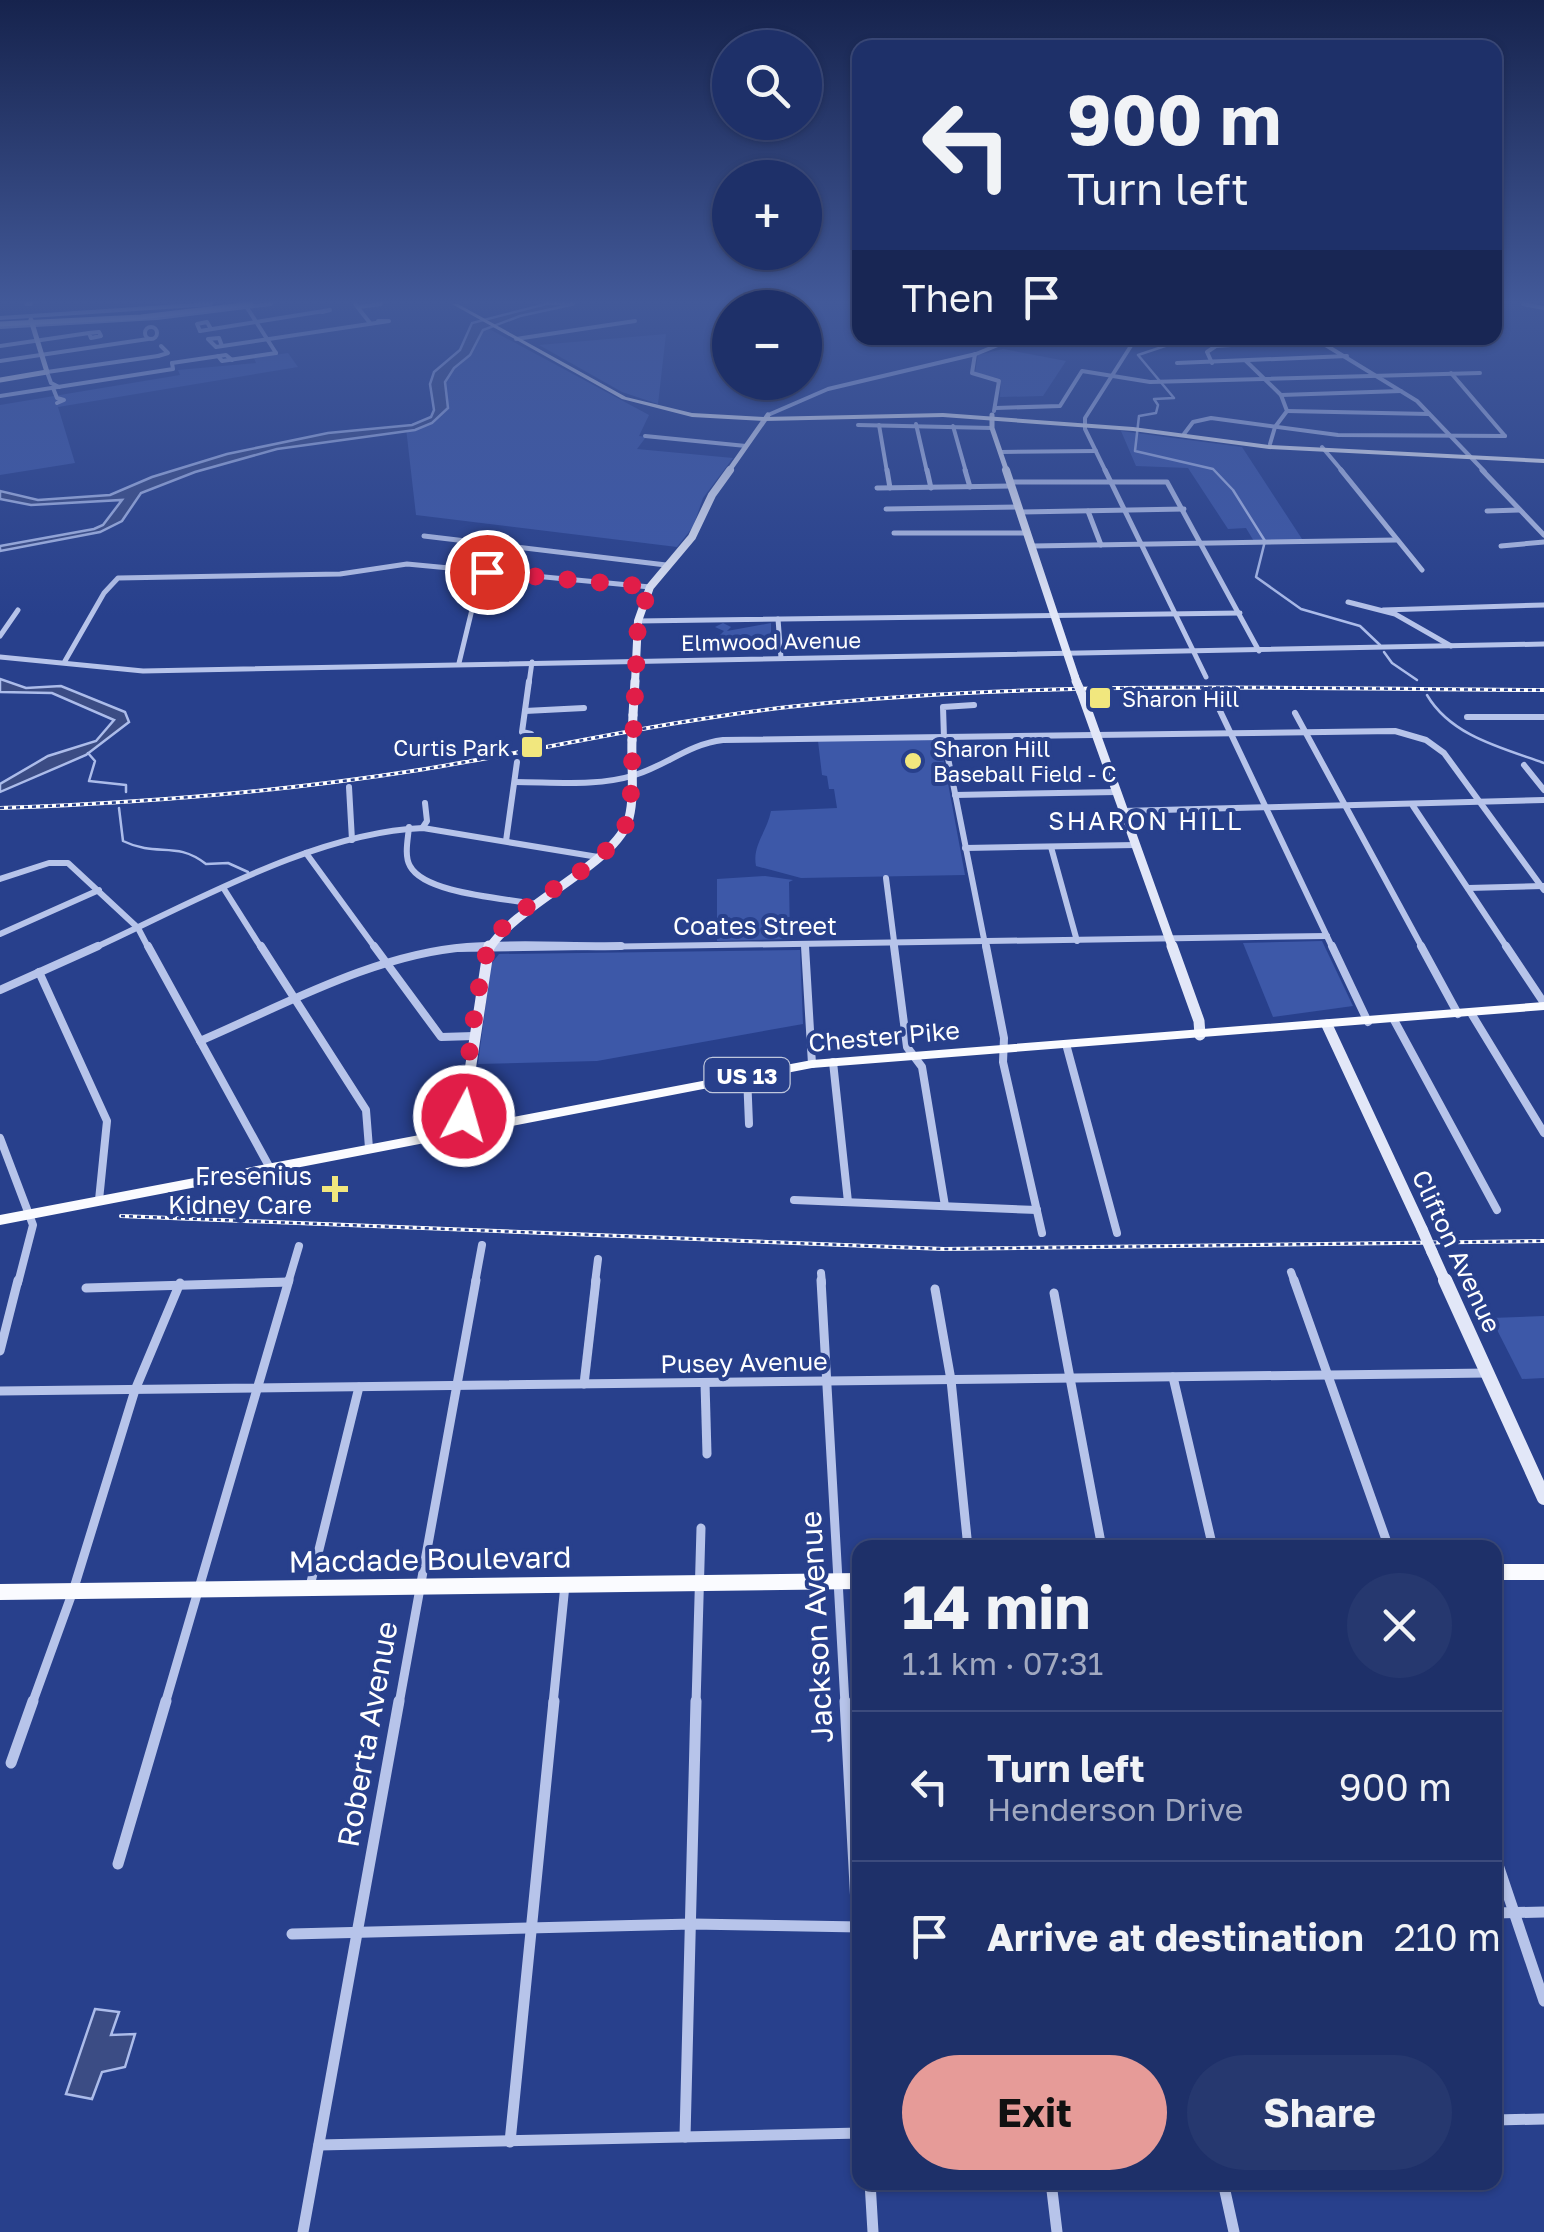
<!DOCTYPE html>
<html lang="en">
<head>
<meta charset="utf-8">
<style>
  body { margin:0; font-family:"Golos Text",sans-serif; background:#26386f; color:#f1f3f6; height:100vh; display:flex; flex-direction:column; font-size:38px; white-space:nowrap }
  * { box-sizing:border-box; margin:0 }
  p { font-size:32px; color:#a1a9c0 }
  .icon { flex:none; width:55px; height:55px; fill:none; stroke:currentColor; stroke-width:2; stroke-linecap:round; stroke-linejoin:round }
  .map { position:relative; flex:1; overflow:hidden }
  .panel { position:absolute; left:852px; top:1540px; width:650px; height:650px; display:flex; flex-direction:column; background:#1e3069; border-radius:20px; box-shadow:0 2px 8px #0004,0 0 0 2px #3c4b7d }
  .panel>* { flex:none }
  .top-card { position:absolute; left:852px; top:40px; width:650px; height:305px; border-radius:20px; box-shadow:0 2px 8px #0004,0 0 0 2px #3c4b7d; background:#1e3069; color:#f1f3f6; overflow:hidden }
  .tools { position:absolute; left:712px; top:30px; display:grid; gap:20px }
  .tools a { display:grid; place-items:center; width:110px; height:110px; border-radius:50%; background:#1e3069; box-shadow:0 2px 8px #0004,0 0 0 2px #3c4b7d; font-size:50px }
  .pin { position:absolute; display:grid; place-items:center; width:85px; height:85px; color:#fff; margin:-42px; border:5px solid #fff; border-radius:50%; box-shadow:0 2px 10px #0007 }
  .me { position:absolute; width:110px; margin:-55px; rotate:6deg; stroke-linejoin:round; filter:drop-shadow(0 0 8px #0008) }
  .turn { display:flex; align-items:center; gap:35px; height:210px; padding:0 50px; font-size:45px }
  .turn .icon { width:130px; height:130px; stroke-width:2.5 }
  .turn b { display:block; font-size:70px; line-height:85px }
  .then { display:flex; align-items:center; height:95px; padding:0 50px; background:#0003; gap:20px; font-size:38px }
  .round { display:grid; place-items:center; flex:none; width:105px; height:105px; border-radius:52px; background:#26386f }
  .summary { display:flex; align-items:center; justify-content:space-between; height:170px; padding:0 50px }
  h1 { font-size:60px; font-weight:700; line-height:75px }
  .cta { display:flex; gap:20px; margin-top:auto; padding:20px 50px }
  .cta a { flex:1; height:115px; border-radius:60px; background:#e69b98; color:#111; font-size:40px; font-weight:700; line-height:115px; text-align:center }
  .cta a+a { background:#26386f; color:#f1f3f6 }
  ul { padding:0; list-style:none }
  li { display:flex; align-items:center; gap:30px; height:150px; padding:0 50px; border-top:2px solid #3c4b7d }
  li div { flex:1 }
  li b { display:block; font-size:38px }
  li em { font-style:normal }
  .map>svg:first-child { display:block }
  .green { fill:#3d58a8 }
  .water { fill:#3b4c84; stroke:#acbcea; stroke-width:2.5 }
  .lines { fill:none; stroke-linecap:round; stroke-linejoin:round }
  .stream { stroke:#acbcea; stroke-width:2.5 }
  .street-far5 { stroke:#b7c4ea; stroke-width:4 }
  .street-far4 { stroke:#b7c4ea; stroke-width:5 }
  .street-far3 { stroke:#b7c4ea; stroke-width:6 }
  .street-far2 { stroke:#b7c4ea; stroke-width:8 }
  .street-far1 { stroke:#b7c4ea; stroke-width:9 }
  .street { stroke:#b7c4ea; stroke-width:11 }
  .secondary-far4 { stroke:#e2e7f8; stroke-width:5 }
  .secondary-far3 { stroke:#e2e7f8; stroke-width:8 }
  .secondary-far2 { stroke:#e2e7f8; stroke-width:9 }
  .secondary-far1 { stroke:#e2e7f8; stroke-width:11 }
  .secondary { stroke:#e2e7f8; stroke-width:14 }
  .primary { fill:#fafbff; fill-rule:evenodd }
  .rail-casing { stroke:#fff; stroke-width:4 }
  .rail { stroke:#28408c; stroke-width:2.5; stroke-dasharray:4; stroke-linecap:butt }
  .secondary-bridge-far2 { stroke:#e2e7f8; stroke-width:8 }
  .secondary-bridge-far1 { stroke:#e2e7f8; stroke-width:9 }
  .secondary-bridge { stroke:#e2e7f8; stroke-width:11 }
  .route { stroke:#e11d48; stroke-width:18; stroke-dasharray:0 32.4 }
  .poi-dot { fill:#f1e77e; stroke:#28408c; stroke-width:4 }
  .labels { text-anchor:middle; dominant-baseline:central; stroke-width:8; stroke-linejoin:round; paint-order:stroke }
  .far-street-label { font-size:22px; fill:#fff; stroke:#28408c }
  .far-poi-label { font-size:22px; fill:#fff; stroke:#28408c; text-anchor:start }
  .shield { fill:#28408c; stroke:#bec6dc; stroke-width:2.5 }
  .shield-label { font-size:22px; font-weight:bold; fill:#fff }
  .far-quarter-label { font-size:25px; letter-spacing:2.5px; fill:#fff; stroke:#28408c }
  .street-label { font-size:25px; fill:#fff; stroke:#28408c }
  .poi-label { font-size:25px; fill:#fff; stroke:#28408c; text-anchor:end }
  .near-street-label { font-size:30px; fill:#fff; stroke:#28408c }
</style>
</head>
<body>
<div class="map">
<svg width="1544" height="2232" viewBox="0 0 1544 2232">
  <rect width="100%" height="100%" fill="#28408c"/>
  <g class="green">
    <polygon points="480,324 649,415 639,436 646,437 637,449 733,458 703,498 693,527 677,547 416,515 406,428 438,415 437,391"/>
    <polygon points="666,334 658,404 622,392 539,345"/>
    <polygon points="1003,349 1066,361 1043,396 1000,397 1001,379 975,373 978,355"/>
    <polygon points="288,353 298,367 58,407 75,463 0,475 0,405 180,375 178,370 256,363 254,358"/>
    <polygon points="1121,431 1242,447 1304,542 1255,543 1246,528 1228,529 1188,468 1136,466"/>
    <polygon points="723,623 731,627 727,631 771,623 771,650 717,650 717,638 724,631 715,627"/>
    <path d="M940,740L965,875L801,878L756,866C752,845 767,832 771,811L837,808L834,789H829L827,776L822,775L818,741Z"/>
    <polygon points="765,876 793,880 789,882 790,939 717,941 717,879"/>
    <polygon points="1322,941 1353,1006 1273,1017 1243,943"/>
    <polygon points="800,950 803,1024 597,1061 478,1064 491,964 499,954"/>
    <polygon points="1544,1316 1544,1378 1522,1379 1491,1318"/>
  </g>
  <g class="water">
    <polygon points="546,304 575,304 520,316 483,330 470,355 454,368 445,382 448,408 432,423 415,430 277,449 195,472 141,493 122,521 100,532 0,551 0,546 94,529 103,525 122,500 31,505 0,499 0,491 38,500 110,495 152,477 227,454 328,433 412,425 431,417 434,410 430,384 434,372 460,350 472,323"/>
    <polygon points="0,679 26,688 61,686 125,712 129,722 86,755 0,792 0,784 48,756 96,741 114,720 52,693 0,692"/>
    <polygon points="95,2009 119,2012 111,2035 135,2034 125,2067 102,2072 92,2099 66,2094"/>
  </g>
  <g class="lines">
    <g class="stream">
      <polyline points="1189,338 1138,355 1174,398 1154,399 1158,405 1156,413 1139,416 1135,451 1213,469 1233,490 1265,541 1256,577 1301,609 1360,626 1380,645"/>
      <polyline points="1384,652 1392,663 1417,680"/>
      <path d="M1427,695C1451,736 1502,748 1544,763"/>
      <polyline points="88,753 95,761 89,781 126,785 126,792"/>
      <path d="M119,808L123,841C158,858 175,840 206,864L228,863L248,872"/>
    </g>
    <g class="street-far5">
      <polyline points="26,304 31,304"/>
      <polyline points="355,304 370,323"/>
      <polyline points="1523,304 1544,308"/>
      <polyline points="246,306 276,353"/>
      <polyline points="358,307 381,304"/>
      <polyline points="0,318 211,304"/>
      <polyline points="0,327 157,318 271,304"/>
      <circle cx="151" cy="333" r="6"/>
      <polyline points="200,331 330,310 322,312"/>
      <polyline points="200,331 197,324 207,322 211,329"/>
      <polygon points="99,332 101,336 91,338 89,333"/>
      <polyline points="1314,338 1417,401 1485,472"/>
      <polyline points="516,339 635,321"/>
      <polyline points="0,346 89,333"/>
      <polyline points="222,346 219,338 208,339 216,347 389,321 378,321"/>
      <polyline points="975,354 972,373 999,381 994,411"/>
      <polyline points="158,356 168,353 161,346"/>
      <polyline points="218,356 222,361 276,353"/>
      <polyline points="0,361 148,339"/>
      <polyline points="1246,361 1281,395 1287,411 1275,427 1270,444"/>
      <polyline points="172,363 226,355 232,360"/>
      <polyline points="1177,363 1347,356"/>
      <polyline points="1212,363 1207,352 1216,346 1318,339"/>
      <polyline points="1451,373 1505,436"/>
      <polyline points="59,387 51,383 47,372 158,356"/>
      <polyline points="53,388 57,398 64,400 57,403"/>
      <polyline points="1281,395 1401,391"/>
      <polyline points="0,396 173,369 172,363"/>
      <polyline points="996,408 1060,406 1082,371 1150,382 1480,373"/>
      <polyline points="1287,411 1429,414"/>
      <polyline points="768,415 828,389 976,354 1015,338"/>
      <polyline points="916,424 927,472"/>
      <polyline points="858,425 992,428"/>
      <polyline points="879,425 887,472"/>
      <polyline points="953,426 966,472"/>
      <polyline points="1184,434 1193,422 1211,418 1338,435 1505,436"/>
      <polyline points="645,436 746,446"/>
      <polyline points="1322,447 1343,472"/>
      <polyline points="1000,452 1096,451"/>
      <polyline points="1106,472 1085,429 1085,418 1136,338"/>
    </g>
    <g class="street-far4">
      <polyline points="887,470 890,488"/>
      <polyline points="927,470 931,488"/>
      <polyline points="965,470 970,487"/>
      <polyline points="1105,470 1206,677"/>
      <polyline points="1341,470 1422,570"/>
      <polyline points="1482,470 1544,535"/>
      <polyline points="1010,482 1167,482 1259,651"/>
      <polyline points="877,488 1012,486"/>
      <polyline points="886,509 1019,507"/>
      <polyline points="1088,511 1101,545"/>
      <polyline points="1487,511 1519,510"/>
      <polyline points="1022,512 1184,509"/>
      <polyline points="894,533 1028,533"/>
      <polyline points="424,536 666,565"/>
      <polyline points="1033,546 1396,540"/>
      <polyline points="1501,546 1544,542"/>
      <polyline points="1348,602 1395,614 1451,646"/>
      <polyline points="1383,610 1544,605"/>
      <polyline points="778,619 781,658"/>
      <polyline points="638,621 1240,613"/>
      <polyline points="0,636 18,610"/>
      <polyline points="0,657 143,671 1544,644"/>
      <polyline points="65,661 104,593 118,578 340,574 407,564 650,587"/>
      <polyline points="459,663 477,589 487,572"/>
      <polyline points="529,683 532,662"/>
    </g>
    <g class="street-far3">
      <polyline points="529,681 522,732 531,734"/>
      <polyline points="1213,696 1333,949"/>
      <polyline points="974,705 943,707 944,738 986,949"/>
      <polyline points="525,711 584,708"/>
      <polyline points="1295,713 1423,949"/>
      <polyline points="1467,717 1544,717"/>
      <polyline points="1524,765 1544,790"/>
      <path d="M515,782C554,782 597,787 635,775C667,765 689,744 723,740L1395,731L1426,740L1444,753L1544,890"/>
      <polyline points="349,787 352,840"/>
      <polyline points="955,795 1117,792"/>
      <polyline points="1413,806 1508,949"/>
      <polyline points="1123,811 1544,800"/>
      <path d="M409,827C408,839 404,856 410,866C425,894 505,898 535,904"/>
      <polyline points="423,827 427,821 425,803"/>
      <polyline points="506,841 517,762"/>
      <polyline points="1051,847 1077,941"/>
      <polyline points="965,848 1136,845"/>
      <polyline points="306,853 376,949"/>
      <polyline points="886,878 895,949"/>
      <polyline points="0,879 49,863 68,863 138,928 149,949"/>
      <polyline points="1468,888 1543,886"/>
      <polyline points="224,889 262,949"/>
      <polyline points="0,934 99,890"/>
      <path d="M92,949C191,904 315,832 423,828L598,857"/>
      <polyline points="453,949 1327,936"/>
    </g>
    <g class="street-far2">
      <polyline points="148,946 270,1168"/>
      <polyline points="261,946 366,1110 369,1148"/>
      <polyline points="374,946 441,1037 474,1036"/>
      <polyline points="805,946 812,1064"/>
      <polyline points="894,946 907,1047 922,1067 945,1206"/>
      <polyline points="986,946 1004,1038 1003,1062 1042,1233"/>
      <polyline points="1332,946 1368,1022"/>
      <polyline points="1421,946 1458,1014"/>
      <polyline points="1506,946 1544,1003"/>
      <polyline points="39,972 107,1121 99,1200"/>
      <polyline points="0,990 98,946"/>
      <polyline points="1471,1013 1544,1133"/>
      <polyline points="1394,1020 1497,1210"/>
      <path d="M200,1041C284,1005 375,954 467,947C518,943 571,947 621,946"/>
      <polyline points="1066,1044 1117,1233"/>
      <polyline points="833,1062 848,1202"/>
      <polyline points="747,1075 749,1124"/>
      <polyline points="0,1138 33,1225 18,1283"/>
      <polyline points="794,1200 1037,1210"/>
      <polyline points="1291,1272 1295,1283"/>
      <polyline points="821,1273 822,1283"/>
      <polyline points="256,1283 288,1282"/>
      <polyline points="288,1283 299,1246"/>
      <polyline points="475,1283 482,1245"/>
      <polyline points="595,1283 598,1259"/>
    </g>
    <g class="street-far1">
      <polyline points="821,1280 845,1704"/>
      <polyline points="1294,1280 1389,1548"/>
      <polyline points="86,1288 288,1282"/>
      <polyline points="935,1289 951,1380 968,1548"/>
      <polyline points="1054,1293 1102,1548"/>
      <polyline points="0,1351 18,1280"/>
      <polyline points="1173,1377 1213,1548"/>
      <polyline points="705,1383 707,1454"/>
      <polyline points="584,1384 596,1280"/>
      <polyline points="0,1391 1488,1373"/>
      <polyline points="310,1586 359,1387"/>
      <polyline points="32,1704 73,1591 135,1390 180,1283"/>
      <polyline points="165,1704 289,1280"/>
      <polyline points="399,1704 476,1280"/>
      <polyline points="553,1704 565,1585"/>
      <polyline points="696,1704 701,1528"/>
    </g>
    <g class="street">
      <polyline points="845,1701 860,1978"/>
      <polyline points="11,1763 33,1701"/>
      <polyline points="1495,1856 1544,2001"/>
      <polyline points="118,1864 166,1701"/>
      <polyline points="1495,1913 1544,1912"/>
      <polyline points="292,1934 692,1924 860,1927"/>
      <polyline points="1495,2120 1544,2119"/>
      <polyline points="685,2137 696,1701"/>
      <polyline points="510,2142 554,1701"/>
      <polyline points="319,2145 860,2133"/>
      <polyline points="870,2182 873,2232"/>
      <polyline points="1051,2182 1057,2232"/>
      <polyline points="1223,2182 1234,2232"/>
      <polyline points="303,2232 399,1701"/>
    </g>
    <g class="secondary-far4">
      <polyline points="0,324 141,317 251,304"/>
      <polyline points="0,380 47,372 31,320"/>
      <polyline points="992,415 992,428 1007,472"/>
      <polyline points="728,472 768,415"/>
    </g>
    <g class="secondary-far3">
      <polyline points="1006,470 1075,677"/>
      <polyline points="635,683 638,621 650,587 692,537 712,495 730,470"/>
    </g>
    <g class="secondary-far2">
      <polyline points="1081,692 1173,949"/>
      <polyline points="633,715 635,681"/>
      <path d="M489,949C516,904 618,863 629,818C635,794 631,764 632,740"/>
    </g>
    <g class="secondary-far1">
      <polyline points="1172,946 1199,1021 1200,1035"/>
      <polyline points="1327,1025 1422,1229"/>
      <polyline points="468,1129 464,1110 489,946"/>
      <polyline points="1432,1252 1446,1283"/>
    </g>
    <polyline class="secondary" points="1445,1280 1544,1498"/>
    <g class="primary">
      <polygon points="452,304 458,304 626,397 692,413 764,417 943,413 1133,427 1269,445 1544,459 1544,463 1269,449 1133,431 943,417 764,421 692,417 622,399"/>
      <polygon points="1544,1002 1544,1010 812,1068 0,1225 0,1215 812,1060"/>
      <rect x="1495" y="1564" width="49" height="16"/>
      <polygon points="860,1573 860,1589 0,1600 0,1584"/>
    </g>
    <g class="rail-casing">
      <g id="rail">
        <path d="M0,808C141,803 280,792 419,770C542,750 664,721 788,707C1039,679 1292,689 1544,690"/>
        <polyline points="121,1216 944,1249 1544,1241"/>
      </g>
    </g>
    <use href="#rail" class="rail"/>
    <polyline class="secondary-bridge-far2" points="1075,677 1077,683"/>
    <g class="secondary-bridge-far1">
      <polyline points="1076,681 1081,692"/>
      <polyline points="632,740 633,715"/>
    </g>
    <polyline class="secondary-bridge" points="1422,1229 1432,1252"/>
  </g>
  <linearGradient id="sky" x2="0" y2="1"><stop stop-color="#16234d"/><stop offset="0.49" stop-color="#425999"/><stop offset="1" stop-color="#425999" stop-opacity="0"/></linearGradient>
  <rect width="1544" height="616" fill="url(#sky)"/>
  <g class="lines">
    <path class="route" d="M464,1116C463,1092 479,966 489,947C516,894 607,877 630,815L638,621L650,587L487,572"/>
  </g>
  <g class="poi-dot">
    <rect x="1088" y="686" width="24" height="24" rx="5"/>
    <rect x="520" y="735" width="24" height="24" rx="5"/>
    <circle cx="913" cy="761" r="10"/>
    <path d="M330 1174h10v10h10v10h-10v10h-10v-10h-10v-10h10z"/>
  </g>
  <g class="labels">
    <g class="far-street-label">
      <text transform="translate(771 641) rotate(-1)">Elmwood Avenue</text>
    </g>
    <g class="far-poi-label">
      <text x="1122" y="698">Sharon Hill</text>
      <text x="510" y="747" text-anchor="end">Curtis Park</text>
      <text x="933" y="748">Sharon Hill<tspan x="933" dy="25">Baseball Field - C</tspan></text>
    </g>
    <rect class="shield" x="704.5" y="1058" width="85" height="34" rx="8"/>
    <g class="shield-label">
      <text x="747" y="1075">US 13</text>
    </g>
    <g class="far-quarter-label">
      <text x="1146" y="820">SHARON HILL</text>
    </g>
    <g class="street-label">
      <text x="755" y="925">Coates Street</text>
      <text transform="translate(884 1036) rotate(-5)">Chester Pike</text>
      <text transform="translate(1457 1251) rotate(65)">Clifton Avenue</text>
      <text transform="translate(744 1362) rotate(-1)">Pusey Avenue</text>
    </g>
    <g class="poi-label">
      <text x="312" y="1175">Fresenius<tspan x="312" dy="29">Kidney Care</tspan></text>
    </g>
    <g class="near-street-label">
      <text transform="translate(430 1559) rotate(-1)">Macdade Boulevard</text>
      <text transform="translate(816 1627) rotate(-93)">Jackson Avenue</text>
      <text transform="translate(367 1734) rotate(-80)">Roberta Avenue</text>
    </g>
  </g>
</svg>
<div class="tools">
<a><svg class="icon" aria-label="search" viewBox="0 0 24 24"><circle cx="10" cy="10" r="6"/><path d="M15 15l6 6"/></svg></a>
<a>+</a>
<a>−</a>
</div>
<div class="pin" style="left:487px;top:572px;background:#d93025"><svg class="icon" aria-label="arrive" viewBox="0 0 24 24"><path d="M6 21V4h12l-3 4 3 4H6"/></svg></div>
<svg class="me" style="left:464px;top:1116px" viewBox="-20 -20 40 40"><circle r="17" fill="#e11d48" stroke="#fff" stroke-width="3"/><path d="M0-11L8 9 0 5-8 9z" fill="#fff"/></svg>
<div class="top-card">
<div class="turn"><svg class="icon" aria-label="left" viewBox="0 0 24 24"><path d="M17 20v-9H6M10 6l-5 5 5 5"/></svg><div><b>900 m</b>Turn left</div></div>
<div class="then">Then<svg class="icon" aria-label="arrive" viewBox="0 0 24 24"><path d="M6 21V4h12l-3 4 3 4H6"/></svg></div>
</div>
<section class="panel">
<div class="summary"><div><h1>14 min</h1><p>1.1 km · 07:31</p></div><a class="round"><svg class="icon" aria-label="close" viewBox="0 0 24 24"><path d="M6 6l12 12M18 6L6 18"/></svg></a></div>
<ul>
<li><svg class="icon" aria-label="left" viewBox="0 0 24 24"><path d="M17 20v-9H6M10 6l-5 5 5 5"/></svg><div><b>Turn left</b><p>Henderson Drive</p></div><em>900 m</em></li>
<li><svg class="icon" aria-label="arrive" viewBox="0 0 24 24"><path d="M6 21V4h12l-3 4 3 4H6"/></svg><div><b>Arrive at destination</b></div><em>210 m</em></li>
</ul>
<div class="cta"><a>Exit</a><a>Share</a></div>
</section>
</div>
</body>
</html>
